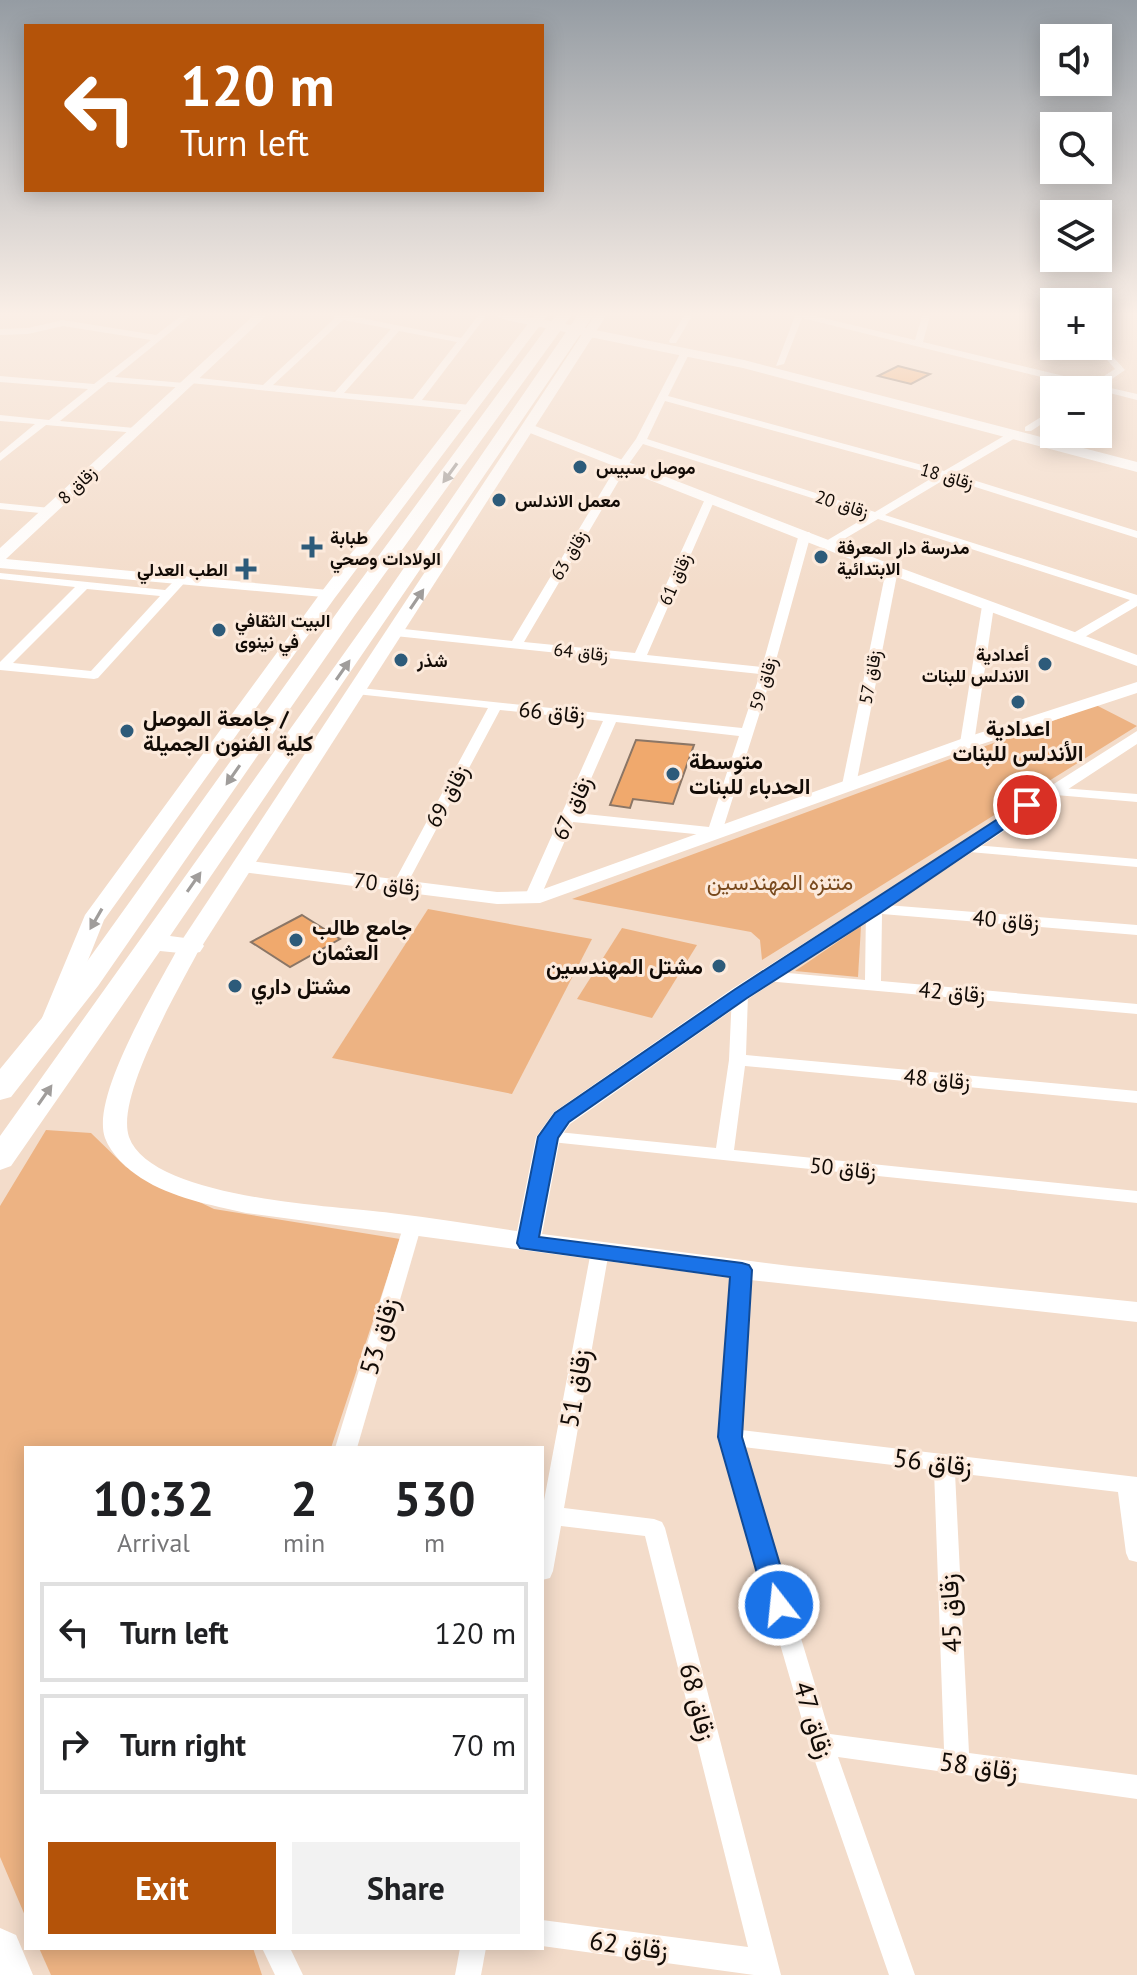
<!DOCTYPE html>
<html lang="en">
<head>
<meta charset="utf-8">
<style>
  body { margin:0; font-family:"PT Sans",Vazirmatn,sans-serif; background:#f2f2f2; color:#202124; height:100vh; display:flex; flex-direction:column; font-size:30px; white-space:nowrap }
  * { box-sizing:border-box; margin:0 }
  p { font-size:26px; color:#757577 }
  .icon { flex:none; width:44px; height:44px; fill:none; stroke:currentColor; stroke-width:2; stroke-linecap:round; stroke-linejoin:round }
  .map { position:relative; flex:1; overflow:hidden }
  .side { position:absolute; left:24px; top:1446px; width:520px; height:504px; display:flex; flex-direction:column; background:#fff; border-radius:0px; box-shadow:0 4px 20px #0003 }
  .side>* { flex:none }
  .banner { position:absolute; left:24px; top:24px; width:520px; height:168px; border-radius:0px; box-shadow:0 4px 20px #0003; background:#b45309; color:#fff; overflow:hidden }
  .tools { position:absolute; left:1040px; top:24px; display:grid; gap:16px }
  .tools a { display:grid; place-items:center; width:72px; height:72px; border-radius:0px; background:#fff; box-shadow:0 4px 20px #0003; font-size:40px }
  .pin { position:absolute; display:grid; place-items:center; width:68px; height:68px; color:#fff; margin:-34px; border:4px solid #fff; border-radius:50%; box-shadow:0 2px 8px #0007 }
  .me { position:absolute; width:88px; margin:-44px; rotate:344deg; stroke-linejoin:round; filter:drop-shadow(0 0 6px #0008) }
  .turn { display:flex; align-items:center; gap:28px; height:168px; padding:0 24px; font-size:36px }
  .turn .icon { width:104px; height:104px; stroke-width:2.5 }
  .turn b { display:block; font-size:56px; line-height:68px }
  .eta { display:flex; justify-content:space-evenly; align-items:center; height:136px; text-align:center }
  .eta b { font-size:48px; font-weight:700; line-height:56px }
  .cta { display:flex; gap:16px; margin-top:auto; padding:16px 24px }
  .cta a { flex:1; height:92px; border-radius:0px; background:#b45309; color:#fff; font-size:32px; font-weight:700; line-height:92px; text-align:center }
  .cta a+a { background:#f2f2f2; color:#202124 }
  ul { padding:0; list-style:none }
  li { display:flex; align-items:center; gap:24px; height:100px; margin:0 16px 12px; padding:0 8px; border:4px solid #e0e0e0; border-radius:0px }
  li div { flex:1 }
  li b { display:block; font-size:30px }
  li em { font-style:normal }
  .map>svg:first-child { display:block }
  .green { fill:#edb383 }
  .building { fill:#f0a96d; stroke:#8b7666; stroke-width:2 }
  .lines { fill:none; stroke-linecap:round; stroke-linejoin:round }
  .minor { fill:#fff; fill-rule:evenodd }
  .tertiary { fill:#fff; fill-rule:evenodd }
  .secondary { fill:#fff; fill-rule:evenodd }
  .primary { fill:#fff; fill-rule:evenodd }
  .trunk { fill:#fff; fill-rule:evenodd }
  .oneway { fill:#a09d9b }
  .route { fill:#1a73e8; stroke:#114b97; stroke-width:2 }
  .poi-dot { fill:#2d5b7a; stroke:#fceadc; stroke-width:3 }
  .labels { text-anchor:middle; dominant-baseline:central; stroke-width:6; stroke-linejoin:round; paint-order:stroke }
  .far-poi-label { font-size:18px; font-weight:bold; fill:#120b06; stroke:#fceadc; text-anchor:start }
  .far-street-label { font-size:18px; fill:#120b06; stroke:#fceadc }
  .street-label { font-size:22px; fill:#120b06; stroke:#fceadc }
  .poi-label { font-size:22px; font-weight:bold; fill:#120b06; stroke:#fceadc; text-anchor:start }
  .park-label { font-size:22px; fill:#78491d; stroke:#fceadc }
  .near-street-label { font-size:26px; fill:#120b06; stroke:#fceadc }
</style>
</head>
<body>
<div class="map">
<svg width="1137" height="1975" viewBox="0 0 1137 1975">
  <rect width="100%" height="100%" fill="#f3dcca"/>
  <g class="green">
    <polygon points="1096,705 1137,726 762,960 760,940 751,932 572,899"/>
    <polygon points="428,909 592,939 512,1094 332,1058"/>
    <polygon points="861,926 858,977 795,971"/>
    <polygon points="622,928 697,945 652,1018 577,999"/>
    <polygon points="46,1130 91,1133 126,1167 214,1209 400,1239 331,1448 26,1448 26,1918 0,1857 0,1206"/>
    <polygon points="39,1948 253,1948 262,1975 51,1975"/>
  </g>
  <g class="building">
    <polygon points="898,366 930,374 911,384 878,376"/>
    <polygon points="636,740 694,745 673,804 633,799 630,808 610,805"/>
    <polygon points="302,915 340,939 290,967 251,942"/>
  </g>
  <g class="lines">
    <g class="minor">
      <polygon points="181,316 190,316 115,377 184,383 187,384 187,388 108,382 60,421 134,428 139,431 137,433 46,425 0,461 0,453 35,424 0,421 0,415 49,420 88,389 0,382 0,376 94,384 151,340 63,326 28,334 0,335 0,329 28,328 63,320 156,335"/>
      <path d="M334,316H351L461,338L478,316H486L422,400L470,405L475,408L470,411L190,383L185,380L190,377L263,385L335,318ZM343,320L391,329L335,392L273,385ZM399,331L457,342L413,399L344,393Z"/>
      <polygon points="684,316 692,316 676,343 670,343 669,341"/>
      <polygon points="795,316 815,316 915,340 922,316 930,316 923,342 1093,383 1115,369 1095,346 1098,346 1098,341 1125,370 1102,386 1137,394 1137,400 1098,390 1084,390 1086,388 802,318 784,364 776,366"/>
      <path d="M682,350L690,352L668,396L944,471L1009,433H1017V437L954,474L1137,531V538L947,478L885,515L1137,595V606L1078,641H1070V635L1130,600L878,519L834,545H826V541L868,516L643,444L628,465L524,642L635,653L705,499L710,496L715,499L647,655L762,667L799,534L809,532L811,534L773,671L722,832L715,836L573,822L540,898L532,903L527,901L524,898L603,721L500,710L406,886L404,889H394L392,886L488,708L356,694L350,690L351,687L742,728L760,674L395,636L389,632L395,628L512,641L618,464L636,439ZM665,401L937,475L875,512L647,439ZM616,722L739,736L709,827L576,813Z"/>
      <polygon points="1054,409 1054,416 1031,431 1025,431 1025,427"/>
      <polygon points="0,503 50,508 55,511 50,514 0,509"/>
      <polygon points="892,567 898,570 856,785 849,789 842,785 886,570"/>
      <path d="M0,573L165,590L178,577L188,579L98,678L94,679L0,670V662L75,587L0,579ZM87,589L160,596L91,671L13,663Z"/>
      <polygon points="988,602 994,606 974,743 967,747 960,743 982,606"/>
      <polygon points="1049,787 1137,794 1137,802 1044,794 1042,791 1044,788"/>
      <polygon points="963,844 1137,859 1137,867 958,851 956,848"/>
      <polygon points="874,904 1137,925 1137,935 882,914 881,981 1137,1004 1137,1014 766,981 758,976 766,971 865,980 866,909"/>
      <polygon points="740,989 748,994 746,1055 1137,1091 1137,1103 745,1066 734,1150 1137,1191 1137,1203 542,1141 539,1137 542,1133 548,1131 716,1148 729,1060 732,994"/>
      <polygon points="413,1217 420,1219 422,1224 357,1448 335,1448 404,1224 406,1219"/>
      <polygon points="600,1244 607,1246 609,1251 564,1508 654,1519 662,1522 665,1528 781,1975 754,1975 542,1946 542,1920 748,1947 645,1536 561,1526 553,1571 550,1578 542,1580 542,1511 591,1251 593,1246"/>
      <path d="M742,1263L749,1265L752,1270L741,1430L1137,1477V1562L1129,1560L1126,1553L1118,1492L955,1473L969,1753L1137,1775V1799L838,1757L915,1975H889L809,1744L720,1437L732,1270L735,1265ZM743,1447L934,1470L944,1749L830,1734Z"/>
      <polygon points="262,1948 290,1948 303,1975 275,1975"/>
      <polygon points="460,1948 486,1948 481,1975 455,1975"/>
    </g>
    <g class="tertiary">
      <polygon points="253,316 266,316 6,559 328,590 334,592 334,598 0,568 0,548"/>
      <polygon points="530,424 898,567 1137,655 1137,666 886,573 525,431 523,428"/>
      <polygon points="1137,682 1137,693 973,747 540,903 497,904 242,872 232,866 242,860 497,892 538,891 961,739"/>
      <path d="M1137,731V744L748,999L570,1124L560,1138L542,1234L790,1266L1137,1302V1322L741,1279L246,1213C211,1205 172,1198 141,1178C127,1169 111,1154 105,1138C90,1096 159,985 179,946L190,940L201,946C181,985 115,1096 129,1137C151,1199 335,1206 391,1213C433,1218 475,1225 517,1231L536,1137L554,1112L732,989Z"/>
    </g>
    <g class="secondary">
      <polygon points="534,316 547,316 334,599 104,920 63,1023 45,1023 42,1018 85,915 322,591"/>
      <polygon points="594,316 606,316 202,946 198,951 182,951 178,946"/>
    </g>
    <polygon class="primary" points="498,316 526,316 744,360 1137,462 1137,472 743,368 505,320"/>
    <g class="trunk">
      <polygon points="555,316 571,316 355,615 98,986 11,1097 0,1100 0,1069 78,974 341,607"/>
      <polygon points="577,316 593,316 170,936 200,940 204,946 200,952 190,954 160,951 11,1166 0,1170 0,1136 375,610"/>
      <polygon points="0,1928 16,1935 33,1975 0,1975"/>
    </g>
  </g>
  <defs><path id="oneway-solid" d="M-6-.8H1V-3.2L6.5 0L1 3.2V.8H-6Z" transform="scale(2)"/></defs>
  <g class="oneway">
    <use href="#oneway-solid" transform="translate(450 473) rotate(126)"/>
    <use href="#oneway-solid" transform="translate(417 599) rotate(-56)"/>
    <use href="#oneway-solid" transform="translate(343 670) rotate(-55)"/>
    <use href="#oneway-solid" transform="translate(233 775) rotate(125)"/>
    <use href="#oneway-solid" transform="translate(194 882) rotate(-55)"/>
    <use href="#oneway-solid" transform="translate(96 919) rotate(120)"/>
    <use href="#oneway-solid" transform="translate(45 1095) rotate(-55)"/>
  </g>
  <linearGradient id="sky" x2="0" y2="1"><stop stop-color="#959ca3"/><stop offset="0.53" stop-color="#faefe7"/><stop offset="1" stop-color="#faefe7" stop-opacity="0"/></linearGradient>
  <rect width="1137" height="592" fill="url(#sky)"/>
  <polygon class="route" points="1027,800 1033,802 1033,809 880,913 747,998 569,1122 558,1138 539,1237 742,1263 749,1265 752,1270 742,1437 792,1605 788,1612 779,1616 770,1612 766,1605 718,1437 730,1277 520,1248 517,1243 538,1137 555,1113 734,990"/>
  <g class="poi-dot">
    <circle cx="580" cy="467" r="8"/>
    <circle cx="499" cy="500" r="8"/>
    <path d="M308 535h8v8h8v8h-8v8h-8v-8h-8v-8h8z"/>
    <circle cx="821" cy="557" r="8"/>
    <path d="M242 557h8v8h8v8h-8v8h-8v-8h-8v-8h8z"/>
    <circle cx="219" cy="630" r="8"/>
    <circle cx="401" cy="660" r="8"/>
    <circle cx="1045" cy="664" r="8"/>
    <circle cx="1018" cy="702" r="8"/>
    <circle cx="127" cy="731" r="8"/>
    <circle cx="673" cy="774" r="8"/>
    <circle cx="296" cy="940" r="8"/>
    <circle cx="719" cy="966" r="8"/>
    <circle cx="235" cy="986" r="8"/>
  </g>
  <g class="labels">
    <g class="far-poi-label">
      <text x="596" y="467">موصل سبيس</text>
      <text x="515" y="500">معمل الاندلس</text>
      <text x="330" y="537">طبابة<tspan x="330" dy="21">الولادات وصحي</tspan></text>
      <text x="837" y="547">مدرسة دار المعرفة<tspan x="837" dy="21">الابتدائية</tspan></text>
      <text x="228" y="569" text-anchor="end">الطب العدلي</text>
      <text x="235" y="620">البيت الثقافي<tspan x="235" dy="21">في نينوى</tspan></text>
      <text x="1029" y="654" text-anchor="end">أعدادية<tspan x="1029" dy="21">الاندلس للبنات</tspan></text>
      <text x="417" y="660">شذر</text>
    </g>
    <g class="far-street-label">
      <text transform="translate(947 476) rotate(16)">زقاق 18</text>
      <text transform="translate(77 485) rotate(-44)">زقاق 8</text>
      <text transform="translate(842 504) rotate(18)">زقاق 20</text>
      <text transform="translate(569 555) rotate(-59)">زقاق 63</text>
      <text transform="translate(675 579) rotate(-66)">زقاق 61</text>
      <text transform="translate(581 652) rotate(6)">زقاق 64</text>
      <text transform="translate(870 677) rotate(-79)">زقاق 57</text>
      <text transform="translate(763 684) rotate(-73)">زقاق 59</text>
    </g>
    <g class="street-label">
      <text transform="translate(552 712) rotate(6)">زقاق 66</text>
      <text transform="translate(447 796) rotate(-62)">زقاق 69</text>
      <text transform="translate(572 808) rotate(-66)">زقاق 67</text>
      <text transform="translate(387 884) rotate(7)">زقاق 70</text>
      <text transform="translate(1006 920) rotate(5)">زقاق 40</text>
      <text transform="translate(952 992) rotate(5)">زقاق 42</text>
      <text transform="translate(937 1079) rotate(5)">زقاق 48</text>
      <text transform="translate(843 1168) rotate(6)">زقاق 50</text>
    </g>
    <g class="poi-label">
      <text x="143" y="718">جامعة الموصل /<tspan x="143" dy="25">كلية الفنون الجميلة</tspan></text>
      <text x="1018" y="728" text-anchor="middle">اعدادية<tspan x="1018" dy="25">الأندلس للبنات</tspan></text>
      <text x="689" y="761">متوسطة<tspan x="689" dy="25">الحدباء للبنات</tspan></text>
      <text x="312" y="927">جامع طالب<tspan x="312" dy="25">العثمان</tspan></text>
      <text x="703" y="966" text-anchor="end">مشتل المهندسين</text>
      <text x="251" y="986">مشتل داري</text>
    </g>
    <g class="park-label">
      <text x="780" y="882">متنزه المهندسين</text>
    </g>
    <g class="near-street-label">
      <text transform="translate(379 1336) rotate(-73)">زقاق 53</text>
      <text transform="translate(575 1388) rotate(-80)">زقاق 51</text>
      <text transform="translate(933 1462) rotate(7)">زقاق 56</text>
      <text transform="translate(950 1613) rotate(-93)">زقاق 45</text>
      <text transform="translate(698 1702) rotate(76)">زقاق 68</text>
      <text transform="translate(814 1720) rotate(73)">زقاق 47</text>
      <text transform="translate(979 1766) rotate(8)">زقاق 58</text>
      <text transform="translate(629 1945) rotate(8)">زقاق 62</text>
    </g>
  </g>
</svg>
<div class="tools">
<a><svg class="icon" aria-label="sound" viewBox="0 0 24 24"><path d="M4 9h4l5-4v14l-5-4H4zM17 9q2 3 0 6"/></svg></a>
<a><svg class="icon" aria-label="search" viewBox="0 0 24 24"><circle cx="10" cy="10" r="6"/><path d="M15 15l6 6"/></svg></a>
<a><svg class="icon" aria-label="layers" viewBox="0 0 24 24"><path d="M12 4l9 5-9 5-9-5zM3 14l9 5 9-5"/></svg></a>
<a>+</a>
<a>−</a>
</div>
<div class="pin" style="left:1027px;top:805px;background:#d93025"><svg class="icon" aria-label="arrive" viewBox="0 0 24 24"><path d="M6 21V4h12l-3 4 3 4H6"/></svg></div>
<svg class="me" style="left:779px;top:1605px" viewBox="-20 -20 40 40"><circle r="17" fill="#1a73e8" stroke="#fff" stroke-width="3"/><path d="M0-11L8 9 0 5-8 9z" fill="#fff"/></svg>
<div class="banner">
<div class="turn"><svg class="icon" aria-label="left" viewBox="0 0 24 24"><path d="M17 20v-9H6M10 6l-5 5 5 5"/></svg><div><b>120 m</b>Turn left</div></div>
</div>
<section class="side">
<div class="eta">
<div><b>10:32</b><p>Arrival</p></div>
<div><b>2</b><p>min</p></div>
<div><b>530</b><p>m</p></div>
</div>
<ul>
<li><svg class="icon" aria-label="left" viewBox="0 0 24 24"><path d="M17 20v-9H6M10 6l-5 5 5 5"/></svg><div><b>Turn left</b></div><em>120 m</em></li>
<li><svg class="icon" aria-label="right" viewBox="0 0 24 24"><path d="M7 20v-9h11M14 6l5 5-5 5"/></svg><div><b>Turn right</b></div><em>70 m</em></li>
</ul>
<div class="cta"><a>Exit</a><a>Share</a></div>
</section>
</div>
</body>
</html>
